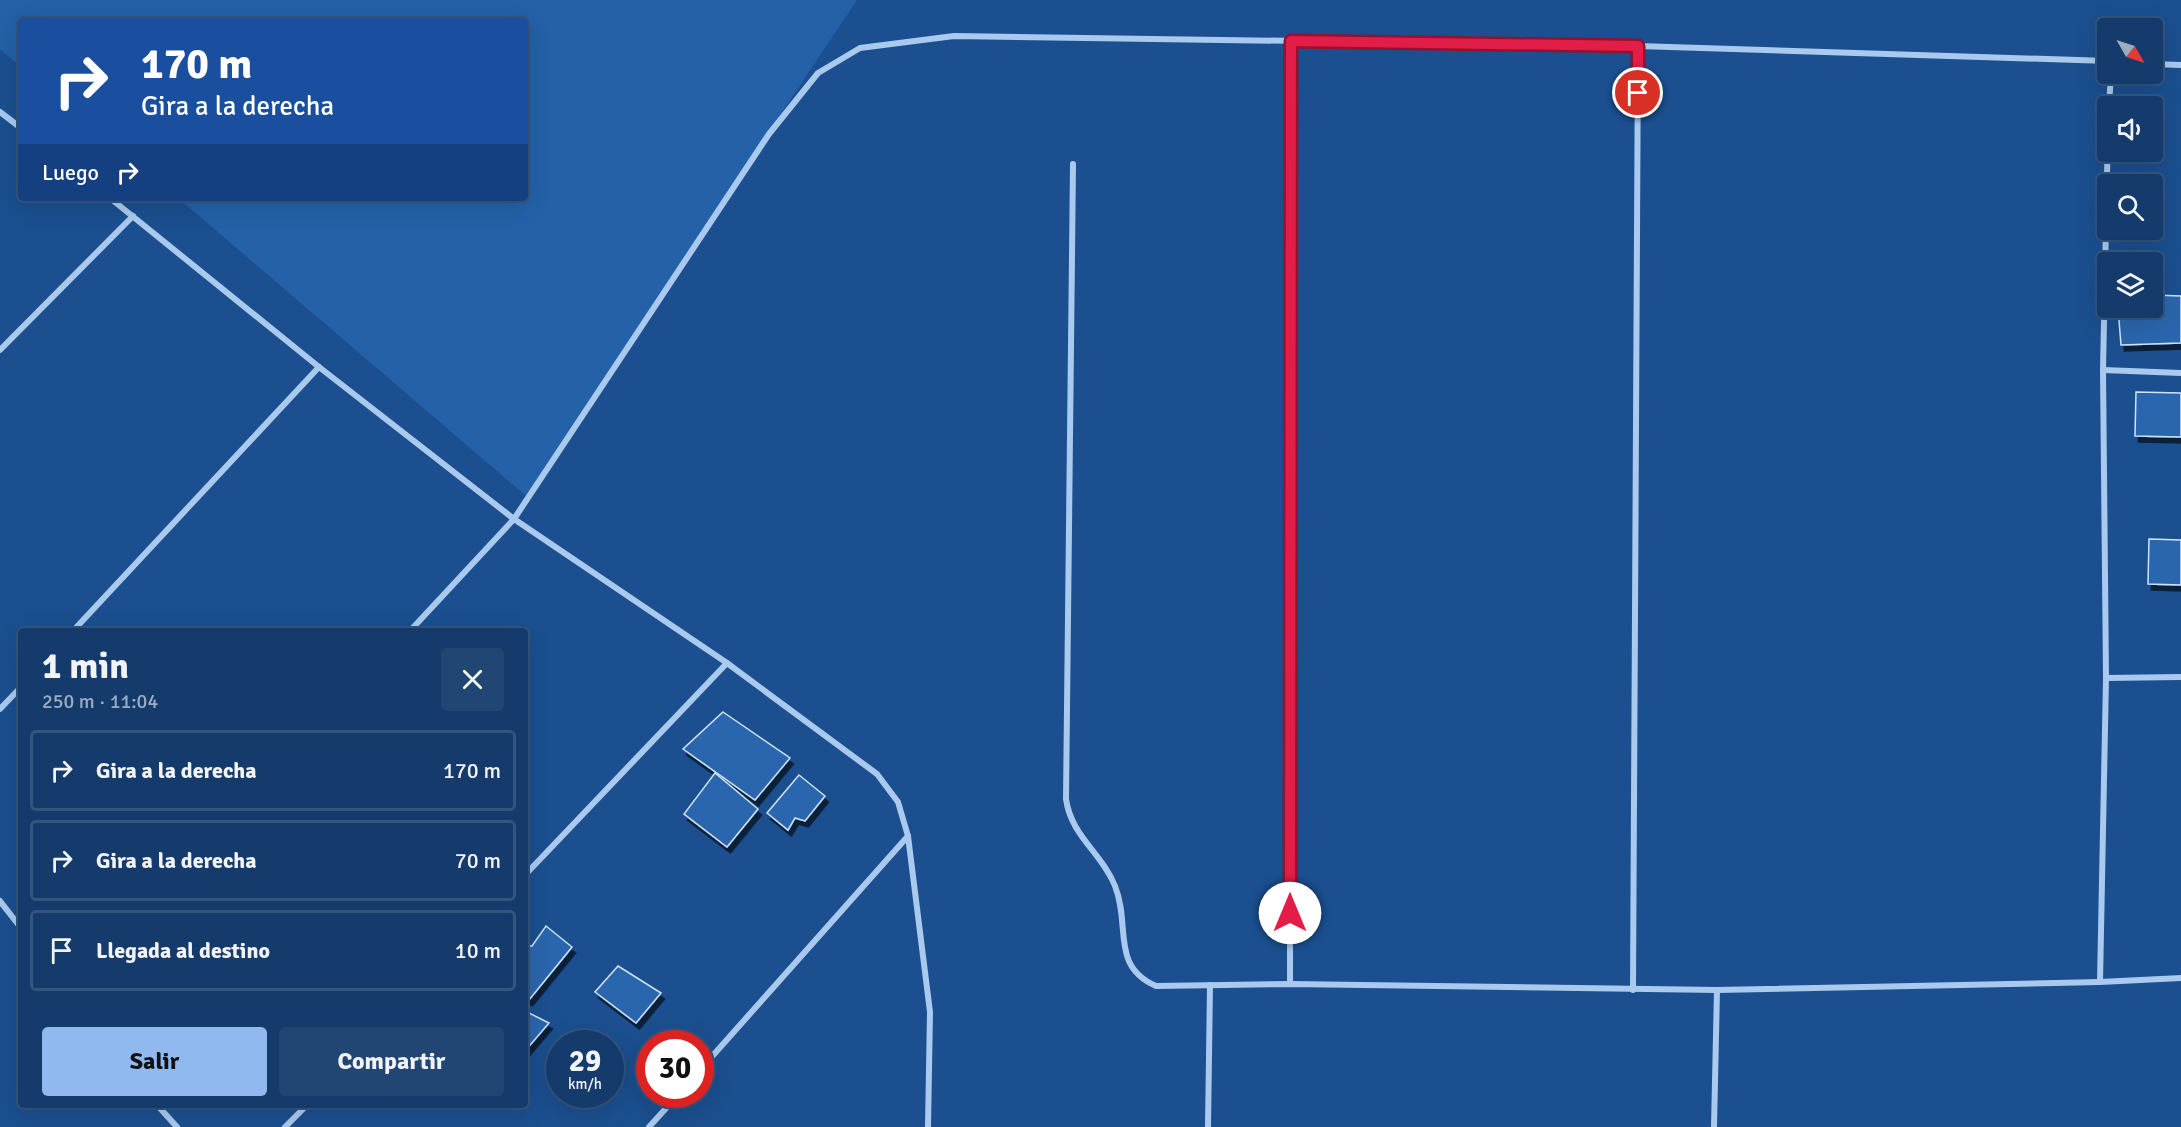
<!DOCTYPE html>
<html lang="es">
<head>
<meta charset="utf-8">
<style>
  body { margin:0; font-family:Signika,sans-serif; background:#214673; color:#f1f3f6; height:100vh; display:flex; flex-direction:column; font-size:22px; white-space:nowrap }
  * { box-sizing:border-box; margin:0 }
  p { font-size:20px; color:#9dadc1 }
  .icon { flex:none; width:33px; height:33px; fill:none; stroke:currentColor; stroke-width:2; stroke-linecap:round; stroke-linejoin:round }
  .map { position:relative; flex:1; overflow:hidden }
  .panel { position:absolute; left:18px; top:628px; width:510px; height:480px; display:flex; flex-direction:column; background:#143b6b; border-radius:6px; box-shadow:0 6px 24px #0002,0 0 0 2px #33557e }
  .panel>* { flex:none }
  .hud { position:absolute; left:18px; top:18px; width:510px; height:183px; border-radius:6px; box-shadow:0 6px 24px #0002,0 0 0 2px #33557e; background:#1a4fa0; color:#fff; overflow:hidden }
  .needle { width:39px; rotate:129deg }
  .buttons { position:absolute; left:2097px; top:18px; display:grid; gap:12px }
  .buttons a { display:grid; place-items:center; width:66px; height:66px; border-radius:6px; background:#143b6b; box-shadow:0 6px 24px #0002,0 0 0 2px #33557e; font-size:30px }
  .speed { position:absolute; left:546px; top:1030px; display:flex; gap:12px; font-size:30px; font-weight:700; text-align:center }
  .speed>* { display:grid; place-content:center; width:78px; height:78px; border-radius:50%; background:#143b6b; box-shadow:0 6px 24px #0002,0 0 0 2px #33557e; line-height:1 }
  .speed small { font-size:15px; font-weight:400 }
  .speed .limit { border:9px solid #d22; background:#fff; color:#111 }
  .pin { position:absolute; display:grid; place-items:center; width:51px; height:51px; color:#fff; margin:-26px; border:3px solid #fff; border-radius:50%; box-shadow:0 2px 6px #0007 }
  .me { position:absolute; width:66px; margin:-33px; rotate:0deg; stroke-linejoin:round; filter:drop-shadow(0 0 4px #0008) }
  .turn { display:flex; align-items:center; gap:21px; height:126px; padding:0 24px; font-size:27px }
  .turn .icon { width:78px; height:78px; stroke-width:2.5 }
  .turn b { display:block; font-size:42px; line-height:51px }
  .then { display:flex; align-items:center; height:57px; padding:0 24px; background:#0003; gap:12px; font-size:22px }
  .round { display:grid; place-items:center; flex:none; width:63px; height:63px; border-radius:6px; background:#214673 }
  .overview { display:flex; align-items:center; justify-content:space-between; height:102px; padding:0 24px }
  h1 { font-size:36px; font-weight:800; line-height:45px }
  .button { display:flex; gap:12px; margin-top:auto; padding:12px 24px }
  .button a { flex:1; height:69px; border-radius:6px; background:#90b9f0; color:#111; font-size:24px; font-weight:800; line-height:69px; text-align:center }
  .button a+a { background:#214673; color:#f1f3f6 }
  ul { padding:0; list-style:none }
  li { display:flex; align-items:center; gap:18px; height:81px; margin:0 12px 9px; padding:0 12px; border:3px solid #33557e; border-radius:6px }
  li div { flex:1 }
  li b { display:block; font-size:22px }
  li em { font-style:normal }
  .map>svg:first-child { display:block }
  .green { fill:#2461a8 }
  .building { fill:#2a66ad; stroke:#cfe3fa; stroke-width:1.5; filter:url(#shadow) }
  .lines { fill:none; stroke-linecap:round; stroke-linejoin:round }
  .minor { stroke:#a9c9ee; stroke-width:6 }
  .route-casing { stroke:#92132f; stroke-width:15 }
  .route { stroke:#e11d48; stroke-width:10 }
</style>
</head>
<body>
<div class="map">
<svg width="2181" height="1127" viewBox="0 0 2181 1127">
  <defs>
    <filter id="shadow"><feDropShadow dx="3.5" dy="6" stdDeviation="0" flood-color="#0009"/></filter>
  </defs>
  <rect width="100%" height="100%" fill="#1b4f8f"/>
  <polygon class="green" points="0,0 857,0 526,496 178,198 525,198 525,21 21,21 21,67 0,49"/>
  <g class="building">
    <polygon points="2152,295 2181,296 2181,343 2121,345 2118,308 2152,308"/>
    <polygon points="2136,392 2181,393 2181,437 2135,436"/>
    <polygon points="2149,539 2181,540 2181,585 2148,584"/>
    <polygon points="723,712 790,758 755,800 683,749"/>
    <polygon points="715,773 758,809 727,847 684,814"/>
    <polygon points="799,775 825,796 805,821 795,818 788,830 767,813"/>
    <polygon points="546,926 572,947 529,1000 525,997 525,946 532,946"/>
    <polygon points="618,966 661,993 636,1023 595,992"/>
    <polygon points="525,1011 549,1023 525,1051"/>
  </g>
  <g class="lines">
    <g class="minor">
      <polyline points="2152,64 2181,65"/>
      <polyline points="2109,106 2111,74"/>
      <polyline points="0,112 21,128"/>
      <polyline points="2108,128 2103,370 2106,678 2100,982 2181,978"/>
      <path d="M1073,164L1066,799C1071,836 1102,853 1115,886C1131,926 1110,966 1156,986L1290,984L1717,990L2100,982"/>
      <polyline points="110,198 319,367 514,519 727,663 877,774 898,802 908,836 930,1012 928,1127"/>
      <polyline points="0,350 133,216"/>
      <polyline points="2103,370 2181,373"/>
      <polyline points="72,632 319,367"/>
      <polyline points="409,632 514,519 769,134 818,73 860,48 954,36 1638,46 2108,61"/>
      <polyline points="2106,678 2181,677"/>
      <polyline points="0,709 21,687"/>
      <polyline points="525,875 727,663"/>
      <polyline points="0,901 21,928"/>
      <polyline points="1290,984 1291,41"/>
      <polyline points="1633,990 1638,46"/>
      <polyline points="700,1070 908,836"/>
      <polyline points="158,1106 177,1127"/>
      <polyline points="285,1127 306,1106"/>
      <polyline points="649,1127 678,1095"/>
      <polyline points="1208,1127 1210,985"/>
      <polyline points="1714,1127 1717,990"/>
    </g>
  </g>
  <g class="lines">
    <g class="route-casing">
      <polyline id="route" points="1290,913 1291,41 1638,46 1638,93"/>
    </g>
    <use href="#route" class="route"/>
  </g>
</svg>
<div class="buttons">
<a><svg class="needle" viewBox="-14 -14 28 28"><path d="M0-13l5 13h-10z" fill="#e53935"/><path d="M0 13l5-13h-10z" fill="#9dadc1"/></svg></a>
<a><svg class="icon" aria-label="sound" viewBox="0 0 24 24"><path d="M4 9h4l5-4v14l-5-4H4zM17 9q2 3 0 6"/></svg></a>
<a><svg class="icon" aria-label="search" viewBox="0 0 24 24"><circle cx="10" cy="10" r="6"/><path d="M15 15l6 6"/></svg></a>
<a><svg class="icon" aria-label="layers" viewBox="0 0 24 24"><path d="M12 4l9 5-9 5-9-5zM3 14l9 5 9-5"/></svg></a>
</div>
<div class="speed"><div>29<small>km/h</small></div><div class="limit">30</div></div>
<div class="pin" style="left:1638px;top:93px;background:#d93025"><svg class="icon" aria-label="arrive" viewBox="0 0 24 24"><path d="M6 21V4h12l-3 4 3 4H6"/></svg></div>
<svg class="me" style="left:1290px;top:913px" viewBox="-20 -20 40 40"><circle r="19" fill="#fff"/><path d="M0-13L10 11 0 6-10 11z" fill="#e11d48"/></svg>
<div class="hud">
<div class="turn"><svg class="icon" aria-label="right" viewBox="0 0 24 24"><path d="M7 20v-9h11M14 6l5 5-5 5"/></svg><div><b>170 m</b>Gira a la derecha</div></div>
<div class="then">Luego<svg class="icon" aria-label="right" viewBox="0 0 24 24"><path d="M7 20v-9h11M14 6l5 5-5 5"/></svg></div>
</div>
<section class="panel">
<div class="overview"><div><h1>1 min</h1><p>250 m · 11:04</p></div><a class="round"><svg class="icon" aria-label="close" viewBox="0 0 24 24"><path d="M6 6l12 12M18 6L6 18"/></svg></a></div>
<ul>
<li><svg class="icon" aria-label="right" viewBox="0 0 24 24"><path d="M7 20v-9h11M14 6l5 5-5 5"/></svg><div><b>Gira a la derecha</b></div><em>170 m</em></li>
<li><svg class="icon" aria-label="right" viewBox="0 0 24 24"><path d="M7 20v-9h11M14 6l5 5-5 5"/></svg><div><b>Gira a la derecha</b></div><em>70 m</em></li>
<li><svg class="icon" aria-label="arrive" viewBox="0 0 24 24"><path d="M6 21V4h12l-3 4 3 4H6"/></svg><div><b>Llegada al destino</b></div><em>10 m</em></li>
</ul>
<div class="button"><a>Salir</a><a>Compartir</a></div>
</section>
</div>
</body>
</html>
